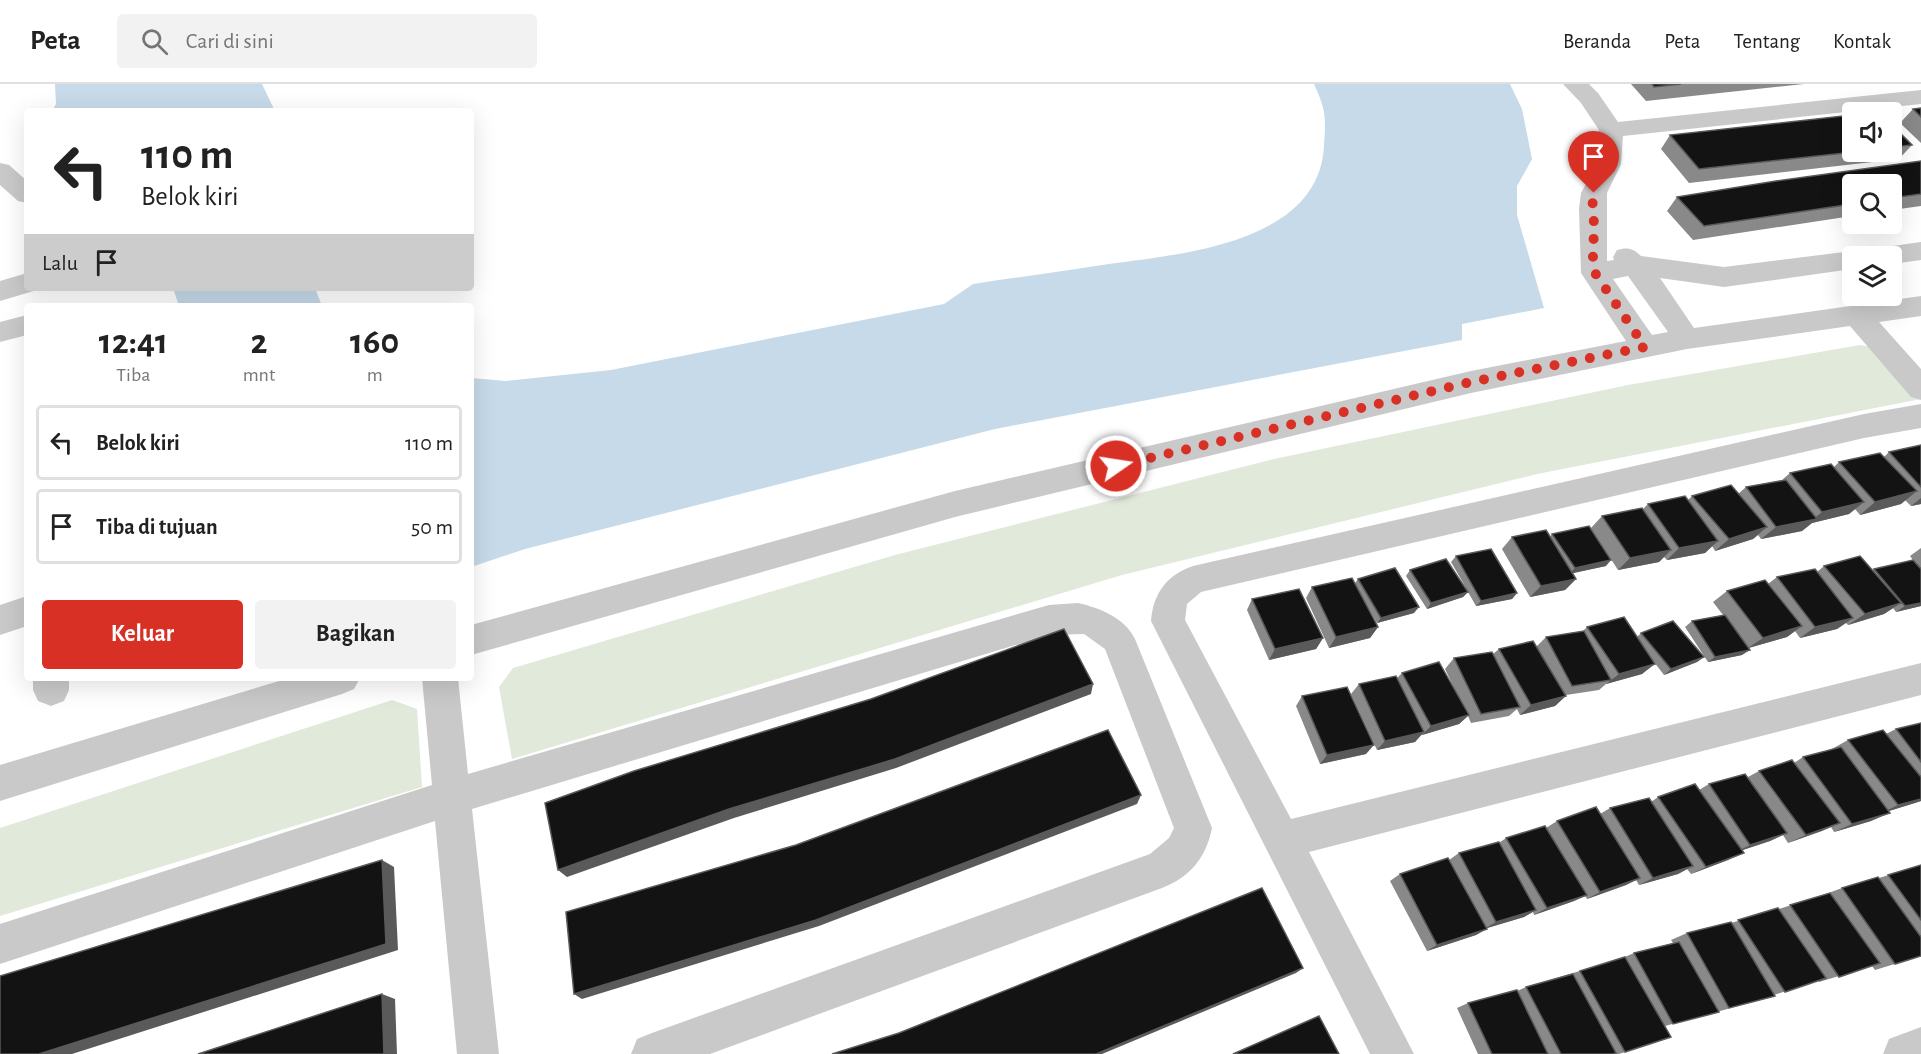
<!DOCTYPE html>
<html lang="id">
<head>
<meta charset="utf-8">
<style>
  body { margin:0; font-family:"Alegreya Sans",sans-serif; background:#f2f2f2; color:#222; height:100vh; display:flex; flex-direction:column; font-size:22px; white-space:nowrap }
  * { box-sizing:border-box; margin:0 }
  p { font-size:20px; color:#767676 }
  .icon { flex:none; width:33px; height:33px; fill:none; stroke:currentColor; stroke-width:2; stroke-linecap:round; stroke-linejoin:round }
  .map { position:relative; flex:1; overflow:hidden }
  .drawer { position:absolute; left:24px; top:219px; width:450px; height:378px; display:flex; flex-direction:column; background:#fff; border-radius:6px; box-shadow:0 6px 24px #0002 }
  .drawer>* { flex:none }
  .hud { position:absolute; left:24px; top:24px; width:450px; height:183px; border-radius:6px; box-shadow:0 6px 24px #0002; background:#fff; color:#222; overflow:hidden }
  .buttons { position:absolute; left:1842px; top:18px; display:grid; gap:12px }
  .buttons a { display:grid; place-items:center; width:60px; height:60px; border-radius:6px; background:#fff; box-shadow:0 6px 24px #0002; font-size:30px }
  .pin { position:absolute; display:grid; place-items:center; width:51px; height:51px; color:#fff; margin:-62px -26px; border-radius:50% 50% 50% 0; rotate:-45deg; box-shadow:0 0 6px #0007 }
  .pin .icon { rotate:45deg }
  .me { position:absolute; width:66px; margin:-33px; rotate:77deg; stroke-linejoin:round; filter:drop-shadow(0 0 4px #0008) }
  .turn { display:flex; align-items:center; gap:21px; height:126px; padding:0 18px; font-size:27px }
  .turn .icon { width:78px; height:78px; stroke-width:2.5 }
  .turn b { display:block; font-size:42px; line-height:51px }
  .then { display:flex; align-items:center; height:57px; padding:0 18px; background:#0003; gap:12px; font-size:22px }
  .eta { display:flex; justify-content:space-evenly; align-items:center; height:102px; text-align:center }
  .eta b { font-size:36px; font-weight:700; line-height:42px }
  .button { display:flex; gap:12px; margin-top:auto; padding:12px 18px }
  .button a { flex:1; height:69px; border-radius:6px; background:#d93025; color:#fff; font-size:24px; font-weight:700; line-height:69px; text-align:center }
  .button a+a { background:#f2f2f2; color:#222 }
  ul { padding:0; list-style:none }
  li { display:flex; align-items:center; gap:18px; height:75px; margin:0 12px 9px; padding:0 6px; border:3px solid #e0e0e0; border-radius:6px }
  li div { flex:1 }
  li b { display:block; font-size:22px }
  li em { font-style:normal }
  header { display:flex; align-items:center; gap:36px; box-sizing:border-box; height:84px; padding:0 30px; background:#fff; border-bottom:2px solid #e0e0e0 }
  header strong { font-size:28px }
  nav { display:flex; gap:33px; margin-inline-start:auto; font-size:21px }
  .search { width:420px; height:54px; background:#f2f2f2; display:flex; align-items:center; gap:15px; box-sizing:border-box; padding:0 21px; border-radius:6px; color:#767676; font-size:22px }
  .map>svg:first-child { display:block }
  .green { fill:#e1e9da }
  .water { fill:#c6dae9 }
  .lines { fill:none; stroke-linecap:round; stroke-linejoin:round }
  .minor { fill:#c9c9c9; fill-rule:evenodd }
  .wall { fill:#898989 }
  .shaded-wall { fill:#5a5a5a }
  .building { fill:#131313; stroke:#5a5a5a; stroke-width:1.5 }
  .route { stroke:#d93025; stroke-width:10; stroke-dasharray:0 18 }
</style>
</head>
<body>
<header>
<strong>Peta</strong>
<div class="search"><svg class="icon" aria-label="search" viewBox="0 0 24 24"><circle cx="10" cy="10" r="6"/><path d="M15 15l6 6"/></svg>Cari di sini</div>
<nav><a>Beranda</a><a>Peta</a><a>Tentang</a><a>Kontak</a></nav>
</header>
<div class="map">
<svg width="1921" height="970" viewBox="0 0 1921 970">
  <rect width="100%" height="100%" fill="#fff"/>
  <g class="green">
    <polygon points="1860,261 1877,264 1921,315 1537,390 1122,491 512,675 499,603 513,584 895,471 1274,375 1628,301"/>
    <polygon points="392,616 417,625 422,703 0,832 0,744"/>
  </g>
  <g class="water">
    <polygon points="55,0 262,0 275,27 52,27 56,20"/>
    <path d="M1314,0H1510L1522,25L1532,75L1517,102V131L1544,224L1462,240V256L995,345L525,465L471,483V294L506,297L611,286L944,220L973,200C1019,193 1064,187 1109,180C1182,170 1320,159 1324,61C1326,33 1326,26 1314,0Z"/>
    <polygon points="173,204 315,204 322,222 179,222"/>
  </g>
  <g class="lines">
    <g class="minor">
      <path d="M1563,0H1589L1598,9L1618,38L1921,6V20L1623,52L1621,80L1607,109V177L1614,176L1613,173L1617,166C1627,163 1633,164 1641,172L1724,183L1852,167L1861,169L1863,172H1852V185L1724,203L1660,194L1694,244L1921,212V232L1879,238L1921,285V316L1911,313L1850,242L1687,265L1471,309L955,433L471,571V541L955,407L1471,287L1626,257L1581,189L1579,125L1581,109L1597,80L1599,46L1581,19ZM1628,192L1668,248L1652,251L1613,195Z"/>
      <polygon points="0,79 9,81 27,97 27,119 18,117 0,101"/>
      <polygon points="1921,158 1921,176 1892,180 1892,172 1867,172 1871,165"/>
      <polygon points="27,189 27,204 37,206 0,217 0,197"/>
      <polygon points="27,231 27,251 0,258 0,238"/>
      <path d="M1921,320V344L1864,354L1201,508L1187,520L1185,536L1291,735L1921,579V611L1309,768L1414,970H1370L1151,537C1153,509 1167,491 1193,482L1864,330Z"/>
      <polygon points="27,512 27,542 0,551 0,521"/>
      <path d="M1078,519C1100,524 1125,534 1135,555L1212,744C1206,774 1190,793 1162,804L710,970H631L637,955L652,949L1150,770L1169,754L1174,744L1105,565L1084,550L1049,551L472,725L499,970H457L435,737L0,880V840L432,701L422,594H458L468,690L1049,521Z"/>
      <polygon points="33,594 69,594 69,606 64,617 51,622 38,617 33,606"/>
      <polygon points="289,594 360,594 354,605 342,610 0,717 0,681"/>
      <polygon points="1921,943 1921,970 1883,970 1889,955"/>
    </g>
  </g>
  <g class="wall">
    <polygon points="1631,0 1804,0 1646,17"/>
    <polygon points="1921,24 1921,59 1900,39 1913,25"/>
    <polygon points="1892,41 1912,61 1899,75 1689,99 1661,65 1670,51 1852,68 1892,68"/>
    <polygon points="1921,77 1921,122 1892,126 1892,100 1852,100 1852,132 1693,156 1667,127 1677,113"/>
    <polygon points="1921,361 1921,420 1911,422 1905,416 1901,420 1860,431 1855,425 1849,430 1812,439 1802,447 1761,455 1758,451 1753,455 1715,467 1712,462 1705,469 1667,476 1664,473 1659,478 1618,486 1591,444 1602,432 1643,425 1648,420 1688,416 1692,412 1738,410 1746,403 1782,396 1790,389 1834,383 1839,378 1884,373 1889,368"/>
    <polygon points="1552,450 1606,482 1573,489 1576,495 1565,506 1530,513 1502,465 1512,453 1550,453"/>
    <polygon points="1921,464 1921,522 1896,528 1893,524 1884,530 1848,541 1846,539 1837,545 1800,554 1795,547 1787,553 1749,564 1742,571 1708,578 1685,543 1692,537 1723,531 1713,518 1727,507 1768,500 1777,493 1817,488 1824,482 1872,486 1913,476 1910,472"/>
    <polygon points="1456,472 1517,509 1512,515 1476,522 1468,508 1463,513 1427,525 1406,492 1410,486 1466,504 1451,478"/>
    <polygon points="1358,495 1414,529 1377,539 1365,518 1378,543 1370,554 1329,564 1306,514 1312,503 1355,499"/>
    <polygon points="1252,515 1323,554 1316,565 1269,576 1247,526"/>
    <polygon points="1587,543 1637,553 1641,549 1704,573 1697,578 1664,591 1654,578 1642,590 1606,600 1599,606 1566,611 1555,622 1520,631 1517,625 1509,632 1471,639 1468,632 1459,640 1422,651 1421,651 1415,658 1377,666 1351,610 1359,600 1397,594 1402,589 1455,606 1445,585 1454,574 1493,570 1499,565 1537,562 1546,553 1583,547"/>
    <polygon points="1302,612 1366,670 1320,680 1296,622"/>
    <polygon points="1921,639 1921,717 1889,727 1871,737 1834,748 1831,743 1788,759 1783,751 1770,757 1742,766 1728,776 1691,790 1687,785 1678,790 1639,801 1636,796 1626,801 1587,815 1585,812 1574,817 1534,831 1533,828 1524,833 1487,844 1476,851 1427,867 1390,797 1400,790 1449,776 1459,769 1499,759 1506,754 1546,744 1557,737 1600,730 1610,724 1651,718 1658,713 1699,706 1709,700 1748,693 1759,687 1794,679 1803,673 1830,666 1848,656 1886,650 1896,645"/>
    <polygon points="1921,781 1921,872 1875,886 1872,882 1819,898 1818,896 1774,911 1775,912 1665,942 1625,968 1619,970 1478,970 1457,924 1468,919 1517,907 1526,903 1620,875 1634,869 1673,859 1671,856 1687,849 1731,839 1779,825 1823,811 1842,804 1879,794"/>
  </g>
  <g class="shaded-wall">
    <polygon points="1917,407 1901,420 1860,431 1875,418"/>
    <polygon points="1921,414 1921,420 1911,422"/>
    <polygon points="1864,418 1849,430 1812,439 1802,447 1761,455 1776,443 1812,436 1822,428"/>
    <polygon points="1767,443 1753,455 1715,467 1729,455"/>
    <polygon points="1718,457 1705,469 1667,476 1679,464"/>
    <polygon points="1671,466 1659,478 1618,486 1630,474"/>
    <polygon points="1611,476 1606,482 1569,490 1575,484"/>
    <polygon points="1576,495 1565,506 1530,513 1541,502"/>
    <polygon points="1468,508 1463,513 1427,525 1431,519"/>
    <polygon points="1517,509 1512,515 1476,522 1481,517"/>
    <polygon points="1901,519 1884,530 1848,541 1865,530"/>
    <polygon points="1921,519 1921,522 1896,528 1905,522"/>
    <polygon points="1419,523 1414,529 1377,539 1381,534"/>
    <polygon points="1853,534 1837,545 1800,554 1815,543"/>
    <polygon points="1802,542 1787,553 1748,564 1763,554"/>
    <polygon points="1378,543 1370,554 1329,564 1336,553"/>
    <polygon points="1323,554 1316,565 1269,576 1275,565"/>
    <polygon points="1750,566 1742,571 1708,578 1715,573"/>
    <polygon points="1704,573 1697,578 1664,591 1671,585"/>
    <polygon points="1655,580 1642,590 1606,600 1619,590"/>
    <polygon points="1093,600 1091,610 896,684 734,734 567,793 558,786 729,725"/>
    <polygon points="1566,612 1555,622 1520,631 1531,621"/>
    <polygon points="1469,631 1459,640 1422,651 1431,642"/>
    <polygon points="1424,648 1415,658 1377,666 1385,657"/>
    <polygon points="1374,661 1366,670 1320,680 1327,671"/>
    <polygon points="1141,711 1137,720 819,842 582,915 574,910"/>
    <polygon points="1921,715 1921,717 1915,719 1879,730 1898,721"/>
    <polygon points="1890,729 1871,737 1834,748 1852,740"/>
    <polygon points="1840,739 1822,747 1788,759 1806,751"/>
    <polygon points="1787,749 1770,757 1734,769 1750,761"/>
    <polygon points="1744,769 1728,776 1691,790 1706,783"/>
    <polygon points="382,776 394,783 398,866 72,970 39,970"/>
    <polygon points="1693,782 1678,790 1639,801 1653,794"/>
    <polygon points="1640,794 1626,801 1587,815 1600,808"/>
    <polygon points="1587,811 1574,817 1534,831 1547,824"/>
    <polygon points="1536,826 1524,833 1484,845 1496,838"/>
    <polygon points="1487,845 1476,851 1427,867 1437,861"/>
    <polygon points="1303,884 1296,889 1102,970 1096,970"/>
    <polygon points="382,910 395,915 397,970 384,970"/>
  </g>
  <g class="building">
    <polygon points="1652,0 1681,0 1654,3"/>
    <polygon points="1921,24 1921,33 1913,25"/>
    <polygon points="1852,31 1852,68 1854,68 1699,85 1670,51"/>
    <polygon points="1892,41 1912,61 1892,63"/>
    <polygon points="1921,77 1921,110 1892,114 1892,100 1852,100 1852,120 1704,142 1677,113 1776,97"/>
    <polygon points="1921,361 1921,403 1889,368"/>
    <polygon points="1880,369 1917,407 1875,418 1839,378"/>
    <polygon points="1831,380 1864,418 1822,428 1790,389"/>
    <polygon points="1786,396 1817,435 1776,443 1746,403"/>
    <polygon points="1731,401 1767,443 1729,455 1692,412"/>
    <polygon points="1685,412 1718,457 1679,464 1648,420"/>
    <polygon points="1642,424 1671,466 1630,474 1602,432"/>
    <polygon points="1589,442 1611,476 1575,484 1552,450"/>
    <polygon points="1546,446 1576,495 1541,502 1512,453"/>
    <polygon points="1491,465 1517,509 1481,517 1456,472"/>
    <polygon points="1860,472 1901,519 1865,530 1824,482"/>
    <polygon points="1446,475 1468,508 1431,519 1410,486"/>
    <polygon points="1913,476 1921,485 1921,519 1905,522 1874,485"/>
    <polygon points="1395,484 1419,523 1381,534 1358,495"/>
    <polygon points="1815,485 1853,534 1815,543 1777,493"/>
    <polygon points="1352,494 1378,543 1336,553 1312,503"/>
    <polygon points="1765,496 1802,542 1763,554 1727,507"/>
    <polygon points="1299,505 1323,554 1275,565 1252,515"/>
    <polygon points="1725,531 1750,566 1715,573 1692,537"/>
    <polygon points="1624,533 1655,580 1619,590 1587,543"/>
    <polygon points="1673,537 1704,573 1671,585 1641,549"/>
    <polygon points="1064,545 1093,600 895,675 729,725 558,786 545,719 634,687 871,615"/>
    <polygon points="1584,547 1611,596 1572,602 1546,553"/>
    <polygon points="1533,557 1566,612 1531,621 1499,565"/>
    <polygon points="1492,568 1520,623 1481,630 1454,574"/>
    <polygon points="1439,578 1469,631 1431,642 1402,589"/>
    <polygon points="1396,592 1424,648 1385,657 1359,600"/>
    <polygon points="1347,603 1374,661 1327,671 1302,612"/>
    <polygon points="1921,639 1921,678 1896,645"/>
    <polygon points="1108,646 1141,711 816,836 574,910 566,828 796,761"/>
    <polygon points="1883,646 1921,693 1921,715 1898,721 1848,656"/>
    <polygon points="1841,663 1890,729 1852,740 1803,673"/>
    <polygon points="1792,676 1840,739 1806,751 1759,687"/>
    <polygon points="1745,690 1787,749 1750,761 1709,700"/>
    <polygon points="1695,700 1744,769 1706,783 1658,713"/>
    <polygon points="1649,714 1693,782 1653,794 1610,724"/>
    <polygon points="1596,723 1640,794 1600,808 1557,737"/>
    <polygon points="1545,742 1587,811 1547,824 1506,754"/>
    <polygon points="1499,758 1536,826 1496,838 1459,769"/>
    <polygon points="1448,774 1487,845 1437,861 1400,790"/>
    <polygon points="382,776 386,860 39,970 0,970 0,892"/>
    <polygon points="1921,781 1921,836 1888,791"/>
    <polygon points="1878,793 1921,853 1921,872 1895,880 1842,804"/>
    <polygon points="1262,804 1303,884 1096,970 832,970 899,949"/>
    <polygon points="1830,809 1880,879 1839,893 1790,821"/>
    <polygon points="1778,824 1826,894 1785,908 1738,836"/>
    <polygon points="1731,838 1775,912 1729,924 1687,849"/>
    <polygon points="1679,858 1719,928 1673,940 1634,869"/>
    <polygon points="1625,873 1671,953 1625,968 1580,887"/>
    <polygon points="1573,890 1616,969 1613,970 1561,970 1526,903"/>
    <polygon points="1517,906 1548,970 1492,970 1468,919"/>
    <polygon points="382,910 384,970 198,970"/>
    <polygon points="1319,932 1339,970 1233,970"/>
  </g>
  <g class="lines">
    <polyline class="route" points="1116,382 1471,298 1645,263 1595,189 1592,165 1595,146 1592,124 1594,109"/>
  </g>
</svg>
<div class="buttons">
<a><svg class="icon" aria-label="sound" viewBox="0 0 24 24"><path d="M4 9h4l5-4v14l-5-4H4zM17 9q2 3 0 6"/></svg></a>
<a><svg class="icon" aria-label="search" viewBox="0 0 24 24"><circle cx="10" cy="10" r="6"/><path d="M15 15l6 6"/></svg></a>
<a><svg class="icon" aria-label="layers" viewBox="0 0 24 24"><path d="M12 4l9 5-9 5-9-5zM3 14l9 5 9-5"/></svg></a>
</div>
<div class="pin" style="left:1594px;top:109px;background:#d93025"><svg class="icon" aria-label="arrive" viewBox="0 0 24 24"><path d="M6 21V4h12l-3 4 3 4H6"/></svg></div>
<svg class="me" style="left:1116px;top:382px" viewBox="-20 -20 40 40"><circle r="17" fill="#d93025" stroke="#fff" stroke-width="3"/><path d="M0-11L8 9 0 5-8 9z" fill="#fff"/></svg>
<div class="hud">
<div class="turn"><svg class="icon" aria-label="left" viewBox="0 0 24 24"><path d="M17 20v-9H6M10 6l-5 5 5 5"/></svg><div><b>110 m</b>Belok kiri</div></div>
<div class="then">Lalu<svg class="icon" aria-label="arrive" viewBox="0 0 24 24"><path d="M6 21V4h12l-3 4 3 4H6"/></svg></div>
</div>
<section class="drawer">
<div class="eta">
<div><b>12:41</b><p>Tiba</p></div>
<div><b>2</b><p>mnt</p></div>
<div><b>160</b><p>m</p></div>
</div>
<ul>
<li><svg class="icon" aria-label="left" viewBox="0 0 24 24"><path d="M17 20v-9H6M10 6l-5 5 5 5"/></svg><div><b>Belok kiri</b></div><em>110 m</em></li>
<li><svg class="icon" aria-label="arrive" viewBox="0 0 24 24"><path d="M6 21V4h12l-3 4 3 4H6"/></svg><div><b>Tiba di tujuan</b></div><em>50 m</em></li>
</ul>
<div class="button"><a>Keluar</a><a>Bagikan</a></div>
</section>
</div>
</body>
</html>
